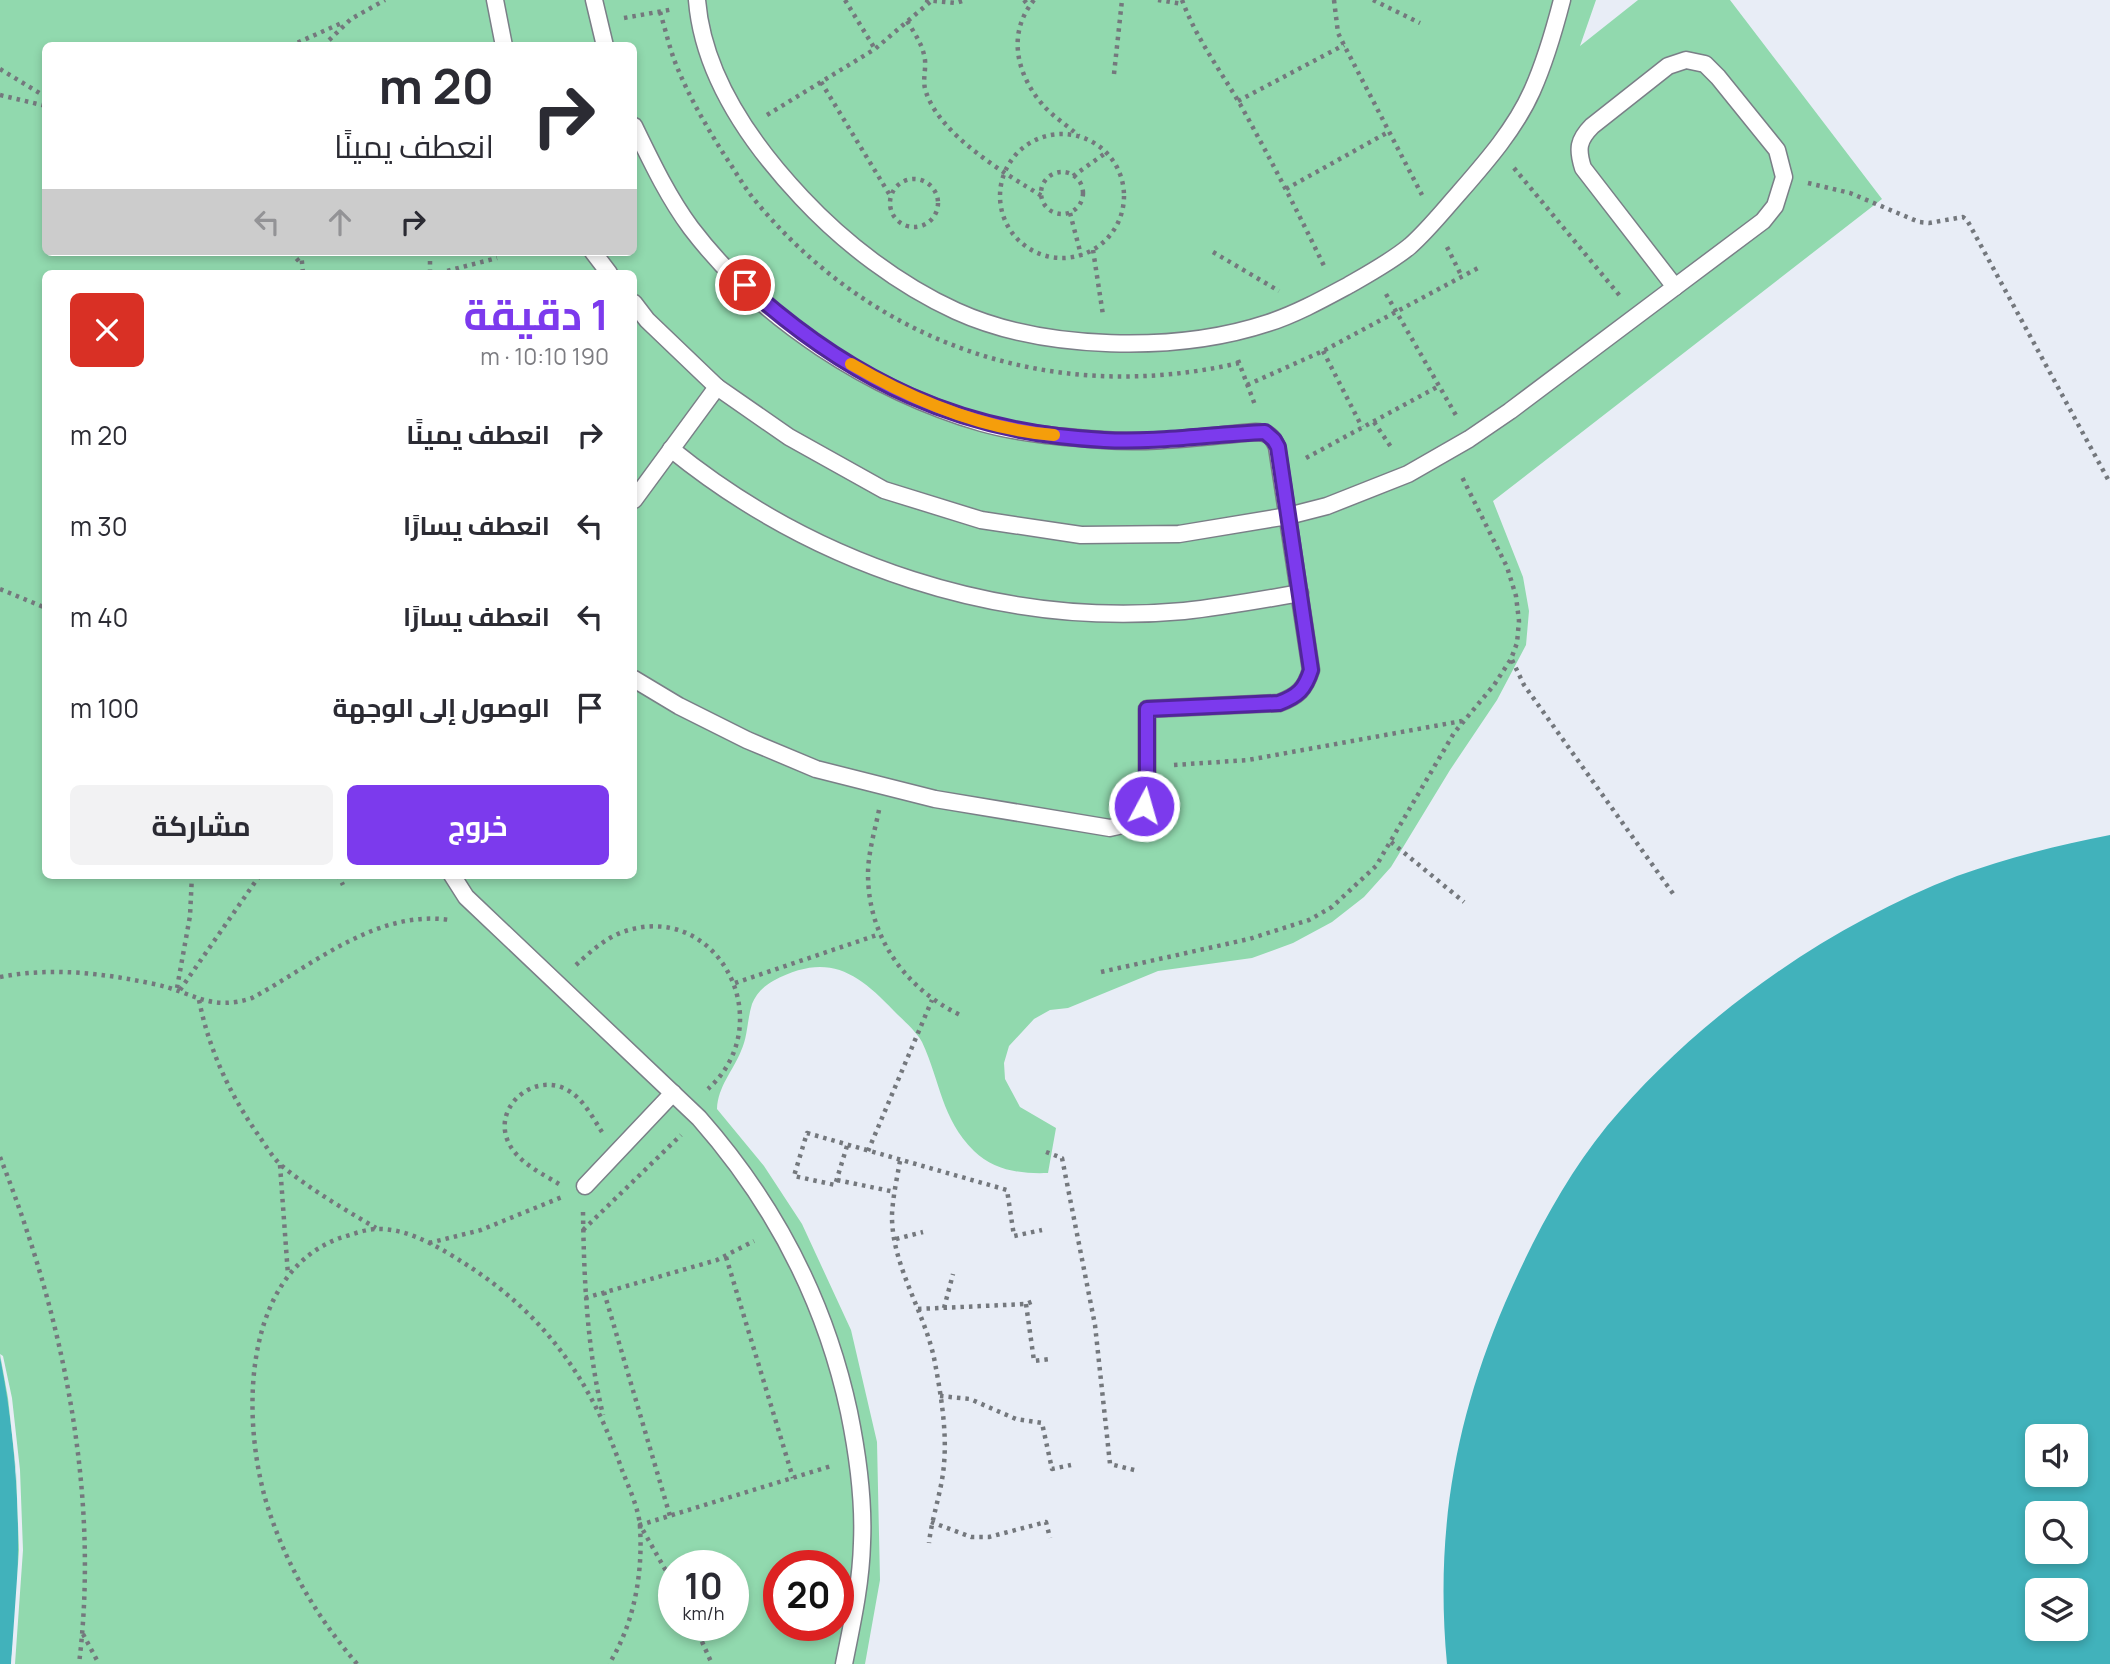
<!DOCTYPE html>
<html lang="ar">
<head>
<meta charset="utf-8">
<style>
  body { margin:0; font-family:Manrope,Cairo,sans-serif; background:#f2f2f3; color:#2b2b33; direction:rtl; height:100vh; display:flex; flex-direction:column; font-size:26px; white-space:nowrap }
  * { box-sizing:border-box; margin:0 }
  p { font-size:23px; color:#7c7c81 }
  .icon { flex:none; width:38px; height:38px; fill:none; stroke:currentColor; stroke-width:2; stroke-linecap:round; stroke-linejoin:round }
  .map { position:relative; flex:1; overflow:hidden; direction:ltr }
  .details { position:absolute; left:42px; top:270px; width:595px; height:609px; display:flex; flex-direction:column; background:#fff; border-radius:10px; box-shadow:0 4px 10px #0003; direction:rtl }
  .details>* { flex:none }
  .hud { position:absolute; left:42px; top:42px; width:595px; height:214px; border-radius:10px; box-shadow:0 4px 10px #0003; direction:rtl; background:#fff; color:#2b2b33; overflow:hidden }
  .buttons { position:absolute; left:2025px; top:1424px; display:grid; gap:14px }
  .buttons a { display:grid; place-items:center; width:63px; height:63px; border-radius:10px; background:#fff; box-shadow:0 4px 10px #0003; font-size:35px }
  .speed { position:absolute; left:658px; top:1550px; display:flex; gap:14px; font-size:35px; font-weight:700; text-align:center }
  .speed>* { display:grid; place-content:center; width:91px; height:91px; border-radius:50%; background:#fff; box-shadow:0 4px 10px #0003; line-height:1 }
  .speed small { font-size:18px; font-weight:400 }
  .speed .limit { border:10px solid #d22; background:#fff; color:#111 }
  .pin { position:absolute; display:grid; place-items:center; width:60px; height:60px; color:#fff; margin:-30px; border:4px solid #fff; border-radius:50%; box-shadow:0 2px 7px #0007 }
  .me { position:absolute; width:77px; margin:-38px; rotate:6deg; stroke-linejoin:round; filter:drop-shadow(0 0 5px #0008) }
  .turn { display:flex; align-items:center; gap:24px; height:147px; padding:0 28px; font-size:32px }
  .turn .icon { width:91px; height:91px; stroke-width:2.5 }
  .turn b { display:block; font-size:49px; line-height:60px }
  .lanes { display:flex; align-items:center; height:66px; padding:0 28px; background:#0003; justify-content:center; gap:35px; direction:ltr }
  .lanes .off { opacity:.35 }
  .round { display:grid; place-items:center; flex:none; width:74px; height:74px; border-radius:10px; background:#f2f2f3 }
  .overview { display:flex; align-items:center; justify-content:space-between; height:119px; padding:0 28px }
  h1 { font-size:42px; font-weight:700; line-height:52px; color:#7c3aed }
  .cta { display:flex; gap:14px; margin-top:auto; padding:14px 28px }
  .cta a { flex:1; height:80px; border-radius:10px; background:#7c3aed; color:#fff; font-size:28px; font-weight:700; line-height:80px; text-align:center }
  .cta a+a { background:#f2f2f3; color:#2b2b33 }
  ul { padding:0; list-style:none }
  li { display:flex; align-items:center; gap:21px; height:91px; padding:0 28px }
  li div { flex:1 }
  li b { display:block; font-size:26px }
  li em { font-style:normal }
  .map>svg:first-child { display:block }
  .green { fill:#91d9ae; fill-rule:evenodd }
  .water { fill:#41b2bb; fill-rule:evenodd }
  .pier { fill:#e8edf6 }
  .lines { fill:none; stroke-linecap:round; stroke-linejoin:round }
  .lane-casing { stroke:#7a7f87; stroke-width:19 }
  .path { stroke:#74787d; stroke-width:4.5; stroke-dasharray:3.5 5; stroke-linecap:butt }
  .lane { stroke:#fff; stroke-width:16 }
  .route-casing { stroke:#51269a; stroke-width:18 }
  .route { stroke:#7c3aed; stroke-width:12 }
  .slow { stroke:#f59e0b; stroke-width:12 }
</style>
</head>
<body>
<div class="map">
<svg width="2110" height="1664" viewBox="0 0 2110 1664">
  <rect width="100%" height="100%" fill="#e8edf6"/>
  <path class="green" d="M0,0H1596L1580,46L1638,0H1730L1882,199L1493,501L1523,577L1529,611L1526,645L1497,700L1450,770L1391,867L1364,897L1332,922L1293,943L1252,958L1158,971L1068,1008L1050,1010L1034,1019L1009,1046L1004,1063L1005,1079L1020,1107L1056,1128L1048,1173C1022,1174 994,1171 974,1151C941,1118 941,1083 922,1042C916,1031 903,1020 894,1011C856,971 827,952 773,981C764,986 756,994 752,1004C747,1020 748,1036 741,1051C733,1071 718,1086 717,1109L764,1166L802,1224L851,1330L877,1442L880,1580L865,1664H11L15,1630L16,1471L0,1357ZM46,46H634V252H46ZM46,273H634V875H46ZM674,1566H733V1626H674ZM779,1566H838V1626H779Z"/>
  <g class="water">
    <path d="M2110,835V1664H1447C1435,1535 1454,1422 1505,1303C1532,1241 1564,1179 1607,1126C1697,1018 1826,927 1957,876C2007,858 2058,845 2110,835ZM2037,1437H2076V1475H2037ZM2037,1514H2076V1552H2037ZM2037,1591H2076V1629H2037Z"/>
    <path d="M0,1357C20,1458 23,1562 11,1664H0Z"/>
  </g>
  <polygon class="pier" points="0,1354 3,1356 12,1398 20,1470 23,1550 15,1664 11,1664 19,1550 16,1471 8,1398"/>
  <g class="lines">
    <g class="lane-casing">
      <g id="lane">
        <polyline points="495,0 504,46"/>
        <polyline points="594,0 605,46"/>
        <path d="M697,0C703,75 752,145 802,198C844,243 899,285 956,311C1044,351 1177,353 1268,323C1296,314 1323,299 1349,285C1370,273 1392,261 1410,246C1428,230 1443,211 1459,193C1486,162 1515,129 1532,91C1545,62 1554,31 1562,0"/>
        <path d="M1686,60L1705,64L1718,77L1777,150L1784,177L1775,206L1763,221L1675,287L1583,168C1577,149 1578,140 1592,126L1668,66Z"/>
        <path d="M634,126C651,161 668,197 691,228C761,320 872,391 982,423C1021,434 1063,437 1103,440C1153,444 1206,436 1256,432C1268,432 1273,437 1277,447L1311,670C1305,689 1298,696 1279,703L1147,709V792C1142,814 1132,824 1110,828L935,799L816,769L747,740L679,706L634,679"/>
        <polyline points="593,252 609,273"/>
        <polyline points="634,303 647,320 717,387 789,437 884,490 981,520 1081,535 1179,534 1288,516 1327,506 1408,474 1469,439 1510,411 1675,287"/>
        <path d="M671,449C814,565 1000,628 1184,611C1223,607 1261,600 1300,593"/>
        <polyline points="634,500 717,387"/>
        <path d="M452,875L466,897L699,1118C774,1203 825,1300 849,1412C858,1456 864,1499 862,1543C861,1584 852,1624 844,1664"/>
        <polyline points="585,1186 673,1093"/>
      </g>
    </g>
    <g class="path">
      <polyline points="845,0 875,49"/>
      <polyline points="925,0 956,3 966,0"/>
      <polyline points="1024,0 1029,6"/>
      <path d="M1034,0C1007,33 1016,73 1042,104C1052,116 1067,125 1079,136"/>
      <polyline points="1158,0 1183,4"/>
      <path d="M1182,0C1196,38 1220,70 1240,104C1270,158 1298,212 1325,268"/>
      <polyline points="1334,0 1338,33 1344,45 1422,195"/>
      <polyline points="1373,0 1420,23"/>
      <path d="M660,12C665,28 669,46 675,62C688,95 706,126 725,156C736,172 745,189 758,204C879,348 1057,405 1239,363"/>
      <polyline points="624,18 674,9"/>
      <path d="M907,21C915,34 923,45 925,60C926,72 922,81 926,92C940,135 1004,173 1042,196"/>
      <polyline points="290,46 344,22"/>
      <polyline points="323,46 351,19 385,0"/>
      <polyline points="0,69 46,97"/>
      <polyline points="1114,74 1122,0"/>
      <polyline points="821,82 891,197"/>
      <polyline points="0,95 46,106"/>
      <polyline points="1238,101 1344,45"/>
      <polyline points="767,115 875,49 930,2"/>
      <circle cx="1062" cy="196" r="62"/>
      <polyline points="1514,168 1620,296"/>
      <circle cx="1062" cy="193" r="21"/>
      <polyline points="1073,176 1107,152"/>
      <circle cx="914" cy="203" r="24"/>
      <polyline points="1808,183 1850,193 1919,222 1929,223 1963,217 1967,220 2110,483"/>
      <polyline points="1286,189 1390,131"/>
      <polyline points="1070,213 1081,255"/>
      <polyline points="1447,247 1462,277"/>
      <polyline points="1093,250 1103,315"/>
      <polyline points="291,252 302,265"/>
      <polyline points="301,252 303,273"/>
      <polyline points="1213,252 1279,291"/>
      <polyline points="430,273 430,252"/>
      <polyline points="439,273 497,258"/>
      <polyline points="1386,294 1457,417"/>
      <polyline points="1323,351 1362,427"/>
      <polyline points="1238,360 1255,405"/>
      <polyline points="1247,385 1323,351 1478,268"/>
      <polyline points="1374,422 1393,450"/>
      <polyline points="1306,458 1439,386"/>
      <polyline points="0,589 46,608"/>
      <polyline points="1512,660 1524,685 1674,895"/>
      <polyline points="1174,765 1248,760 1462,721"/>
      <path d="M879,810C875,830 868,853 868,874C868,937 905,988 960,1015"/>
      <polyline points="1391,842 1464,902"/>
      <polyline points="338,875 343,885"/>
      <path d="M576,965C589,953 603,940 620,933C715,896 783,1021 708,1089"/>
      <polyline points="1101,972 1249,939 1309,920 1332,907 1376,866 1454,733 1494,685 1511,659 1517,643 1519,621 1516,596 1507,567 1461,475"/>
      <path d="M0,977C52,967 102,973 154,984C193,992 210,1012 252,998C312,966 376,909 450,920"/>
      <polyline points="735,983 880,934"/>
      <polyline points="177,988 190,916 192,875"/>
      <polyline points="180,990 260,875"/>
      <path d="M199,1000C209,1050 230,1095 259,1136C266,1146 273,1158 282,1166C311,1190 344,1209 376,1228"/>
      <polyline points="847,1146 835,1185 794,1176 807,1133 1007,1190 1014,1236 1042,1230"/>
      <polyline points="868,1151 932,1000"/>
      <polyline points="1046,1152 1062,1158 1095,1325 1110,1464 1138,1471"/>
      <path d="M0,1157C63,1316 100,1492 79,1664"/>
      <path d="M900,1161C897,1178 893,1196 892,1214C891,1266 926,1313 935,1363C941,1395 947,1431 944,1464C942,1491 932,1516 929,1543"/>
      <polyline points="280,1165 288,1275"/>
      <polyline points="837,1180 895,1192"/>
      <path d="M559,1184C541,1173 515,1161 507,1139C494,1103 538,1071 569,1091C584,1100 593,1118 602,1132"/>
      <path d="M583,1212C584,1281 587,1348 603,1415"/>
      <polyline points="583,1230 681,1135"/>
      <polyline points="896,1239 923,1232"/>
      <polyline points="429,1243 481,1230 562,1197"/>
      <polyline points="726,1257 793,1478"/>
      <polyline points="604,1292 670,1516"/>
      <polyline points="585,1298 717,1260 754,1241"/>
      <polyline points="1026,1304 1034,1361 1050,1359"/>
      <polyline points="944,1308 953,1274"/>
      <polyline points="918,1309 1026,1304 1036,1300"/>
      <polyline points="940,1396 970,1399 1016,1419 1042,1423 1052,1469 1071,1465"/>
      <polyline points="931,1522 971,1537 989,1537 1046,1522 1050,1538"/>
      <polyline points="674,1585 640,1525 831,1466"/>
      <polyline points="695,1626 712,1664"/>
      <polyline points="83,1634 99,1664"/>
      <path d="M357,1664C318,1618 290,1572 270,1514C241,1430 238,1275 340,1238C351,1235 365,1229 377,1229C409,1228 442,1249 467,1265C546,1316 592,1382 622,1470C629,1488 639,1509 640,1527C643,1574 634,1624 609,1664"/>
    </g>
    <use href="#lane" class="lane"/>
  </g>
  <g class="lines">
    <g class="route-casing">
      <path id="route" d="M745,285C851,381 960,433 1104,440C1157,443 1212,434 1265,432L1274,440L1278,447L1311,670C1305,689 1298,696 1279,703L1147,709V792L1144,806"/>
    </g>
    <use href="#route" class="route"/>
    <path class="slow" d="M851,364C914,401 981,429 1054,435"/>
  </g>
</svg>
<div class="buttons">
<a><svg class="icon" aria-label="sound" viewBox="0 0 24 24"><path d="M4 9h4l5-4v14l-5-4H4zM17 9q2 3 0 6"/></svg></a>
<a><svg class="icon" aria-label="search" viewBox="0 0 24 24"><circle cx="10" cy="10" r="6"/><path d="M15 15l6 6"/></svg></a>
<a><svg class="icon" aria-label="layers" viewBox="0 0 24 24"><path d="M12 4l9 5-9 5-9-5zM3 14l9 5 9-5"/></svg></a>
</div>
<div class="speed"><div>10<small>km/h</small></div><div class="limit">20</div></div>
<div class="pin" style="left:745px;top:285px;background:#d93025"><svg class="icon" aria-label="arrive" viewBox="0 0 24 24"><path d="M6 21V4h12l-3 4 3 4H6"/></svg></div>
<svg class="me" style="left:1144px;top:806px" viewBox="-20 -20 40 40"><circle r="17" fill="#7c3aed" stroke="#fff" stroke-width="3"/><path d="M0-11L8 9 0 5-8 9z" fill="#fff"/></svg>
<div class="hud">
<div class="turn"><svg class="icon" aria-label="right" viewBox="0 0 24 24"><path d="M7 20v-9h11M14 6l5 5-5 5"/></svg><div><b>20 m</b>انعطف يمينًا</div></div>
<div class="lanes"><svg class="icon off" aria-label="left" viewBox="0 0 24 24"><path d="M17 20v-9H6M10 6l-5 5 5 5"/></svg><svg class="icon off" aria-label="ahead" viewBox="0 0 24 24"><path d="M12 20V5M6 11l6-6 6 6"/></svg><svg class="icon" aria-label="right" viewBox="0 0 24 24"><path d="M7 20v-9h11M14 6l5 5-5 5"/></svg></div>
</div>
<section class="details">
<div class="overview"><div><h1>1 دقيقة</h1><p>190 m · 10:10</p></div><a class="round" style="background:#d93025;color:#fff"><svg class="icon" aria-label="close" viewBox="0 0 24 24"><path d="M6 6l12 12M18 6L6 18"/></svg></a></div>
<ul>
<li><svg class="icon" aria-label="right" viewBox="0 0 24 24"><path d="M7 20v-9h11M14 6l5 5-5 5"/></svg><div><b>انعطف يمينًا</b></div><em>20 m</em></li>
<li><svg class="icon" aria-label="left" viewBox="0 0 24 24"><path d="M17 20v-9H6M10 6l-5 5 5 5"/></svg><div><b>انعطف يسارًا</b></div><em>30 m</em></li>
<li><svg class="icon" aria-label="left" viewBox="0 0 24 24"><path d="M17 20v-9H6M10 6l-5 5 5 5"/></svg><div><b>انعطف يسارًا</b></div><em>40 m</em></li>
<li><svg class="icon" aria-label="arrive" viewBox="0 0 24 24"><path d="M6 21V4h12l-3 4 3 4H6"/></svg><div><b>الوصول إلى الوجهة</b></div><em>100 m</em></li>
</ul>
<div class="cta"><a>خروج</a><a>مشاركة</a></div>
</section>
</div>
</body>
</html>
